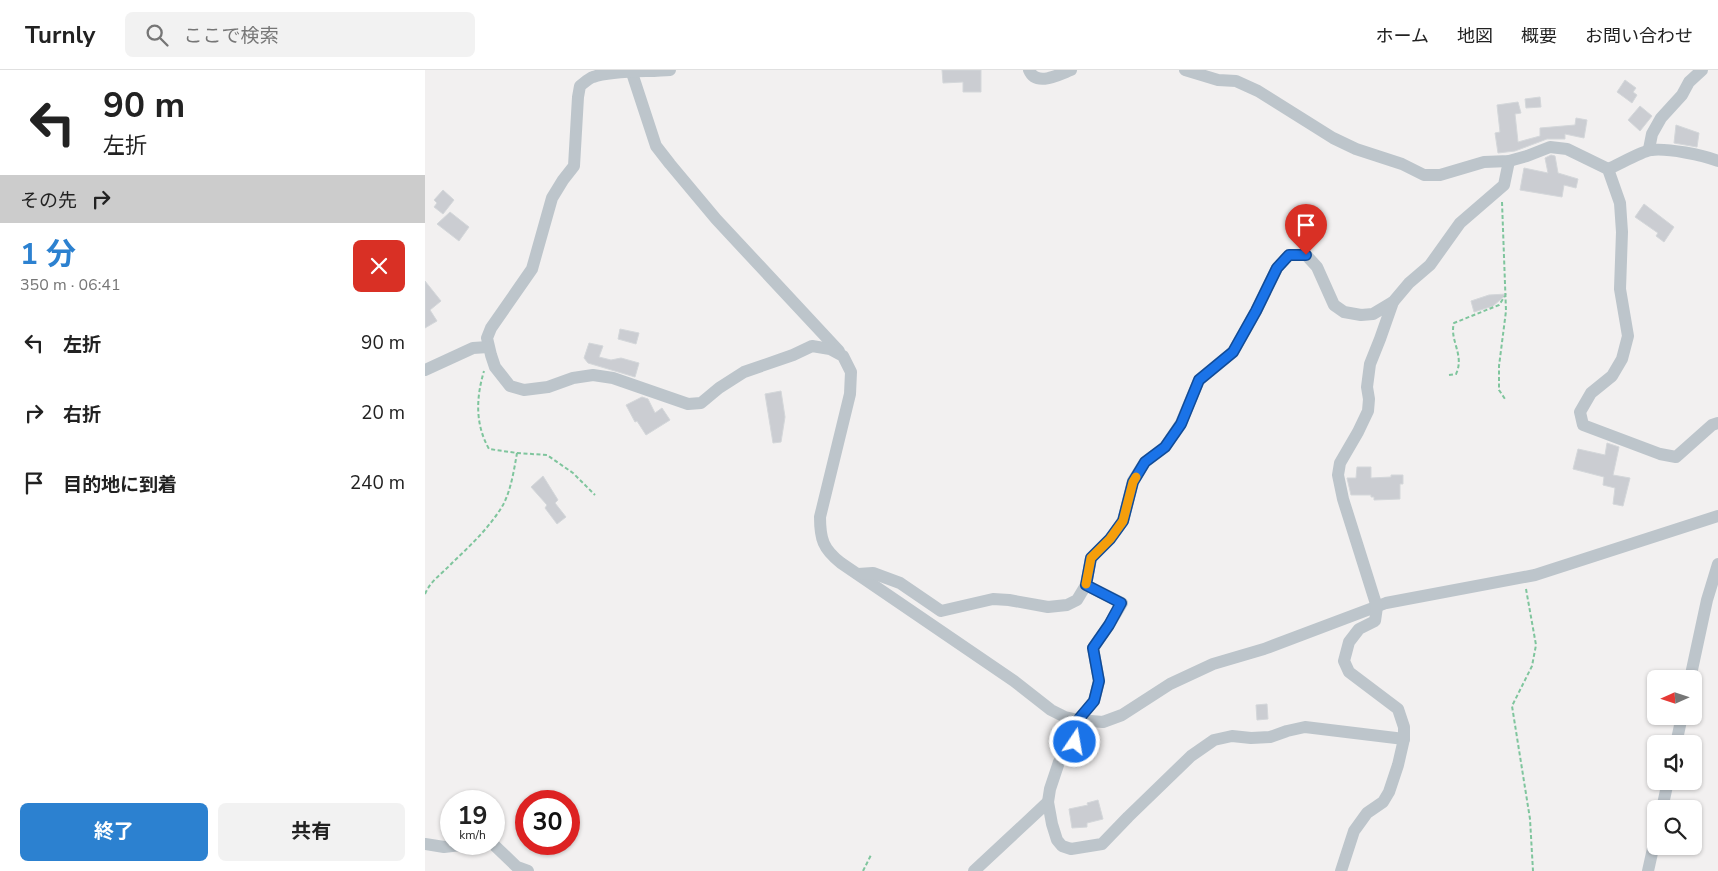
<!DOCTYPE html>
<html lang="ja">
<head>
<meta charset="utf-8">
<style>
  body { margin:0; font-family:"Nunito Sans","Noto Sans JP",sans-serif; background:#f2f2f2; color:#222; height:100vh; display:flex; flex-direction:column; font-size:19px; white-space:nowrap }
  * { box-sizing:border-box; margin:0 }
  p { font-size:16px; color:#767676 }
  .icon { flex:none; width:28px; height:28px; fill:none; stroke:currentColor; stroke-width:2; stroke-linecap:round; stroke-linejoin:round }
  .map { position:relative; flex:1; overflow:hidden }
  .drawer { display:flex; flex-direction:column; background:#fff; width:425px }
  .drawer>* { flex:none }
  .hud { background:#fff; color:#222; overflow:hidden }
  .needle { width:32px; rotate:267deg }
  .buttons { position:absolute; left:1222px; top:600px; display:grid; gap:10px }
  .buttons a { display:grid; place-items:center; width:55px; height:55px; border-radius:8px; background:#fff; box-shadow:0 1px 4px #0004; font-size:25px }
  .speed { position:absolute; left:15px; top:720px; display:flex; gap:10px; font-size:25px; font-weight:700; text-align:center }
  .speed>* { display:grid; place-content:center; width:65px; height:65px; border-radius:50%; background:#fff; box-shadow:0 1px 4px #0004; line-height:1 }
  .speed small { font-size:12px; font-weight:400 }
  .speed .limit { border:8px solid #d22; background:#fff; color:#111 }
  .pin { position:absolute; display:grid; place-items:center; width:42px; height:42px; color:#fff; margin:-51px -21px; border-radius:50% 50% 50% 0; rotate:-45deg; box-shadow:0 0 5px #0007 }
  .pin .icon { rotate:45deg }
  .me { position:absolute; width:55px; margin:-28px; rotate:12deg; stroke-linejoin:round; filter:drop-shadow(0 0 4px #0008) }
  .turn { display:flex; align-items:center; gap:18px; height:105px; padding:0 20px; font-size:22px }
  .turn .icon { width:65px; height:65px; stroke-width:2.5 }
  .turn b { display:block; font-size:35px; line-height:42px }
  .then { display:flex; align-items:center; height:48px; padding:0 20px; background:#0003; gap:10px; font-size:19px }
  .round { display:grid; place-items:center; flex:none; width:52px; height:52px; border-radius:8px; background:#f2f2f2 }
  .headline { display:flex; align-items:center; justify-content:space-between; height:85px; padding:0 20px }
  h1 { font-size:30px; font-weight:700; line-height:38px; color:#2c81d0 }
  .button { display:flex; gap:10px; margin-top:auto; padding:10px 20px }
  .button a { flex:1; height:58px; border-radius:8px; background:#2c81d0; color:#fff; font-size:20px; font-weight:700; line-height:58px; text-align:center }
  .button a+a { background:#f2f2f2; color:#222 }
  ul { padding:0; list-style:none }
  li { display:flex; align-items:center; gap:15px; height:70px; padding:0 20px }
  li div { flex:1 }
  li b { display:block; font-size:19px }
  li em { font-style:normal }
  header { display:flex; align-items:center; gap:30px; box-sizing:border-box; height:70px; padding:0 25px; background:#fff; border-bottom:1px solid #e0e0e0 }
  header strong { font-size:24px }
  nav { display:flex; gap:28px; margin-inline-start:auto; font-size:18px }
  .search { width:350px; height:45px; background:#f2f2f2; display:flex; align-items:center; gap:12px; box-sizing:border-box; padding:0 18px; border-radius:8px; color:#767676; font-size:19px }
  main { display:flex; flex:1; min-height:0 }
  .map>svg:first-child { display:block }
  .building { fill:#cbcdd2; stroke:#d4d7da }
  .lines { fill:none; stroke-linecap:round; stroke-linejoin:round }
  .path { stroke:#7fc59d; stroke-width:2; stroke-dasharray:4 2.5; stroke-linecap:butt }
  .street { stroke:#bdc5cb; stroke-width:12 }
  .route-casing { stroke:#114b97; stroke-width:12 }
  .route { stroke:#1a73e8; stroke-width:9 }
  .slow { stroke:#f59e0b; stroke-width:9 }
</style>
</head>
<body>
<header>
<strong>Turnly</strong>
<div class="search"><svg class="icon" aria-label="search" viewBox="0 0 24 24"><circle cx="10" cy="10" r="6"/><path d="M15 15l6 6"/></svg>ここで検索</div>
<nav><a>ホーム</a><a>地図</a><a>概要</a><a>お問い合わせ</a></nav>
</header>
<main>
<section class="drawer">
<div class="hud">
<div class="turn"><svg class="icon" aria-label="left" viewBox="0 0 24 24"><path d="M17 20v-9H6M10 6l-5 5 5 5"/></svg><div><b>90 m</b>左折</div></div>
<div class="then">その先<svg class="icon" aria-label="right" viewBox="0 0 24 24"><path d="M7 20v-9h11M14 6l5 5-5 5"/></svg></div>
</div>
<div class="headline"><div><h1>1 分</h1><p>350 m · 06:41</p></div><a class="round" style="background:#d93025;color:#fff"><svg class="icon" aria-label="close" viewBox="0 0 24 24"><path d="M6 6l12 12M18 6L6 18"/></svg></a></div>
<ul>
<li><svg class="icon" aria-label="left" viewBox="0 0 24 24"><path d="M17 20v-9H6M10 6l-5 5 5 5"/></svg><div><b>左折</b></div><em>90 m</em></li>
<li><svg class="icon" aria-label="right" viewBox="0 0 24 24"><path d="M7 20v-9h11M14 6l5 5-5 5"/></svg><div><b>右折</b></div><em>20 m</em></li>
<li><svg class="icon" aria-label="arrive" viewBox="0 0 24 24"><path d="M6 21V4h12l-3 4 3 4H6"/></svg><div><b>目的地に到着</b></div><em>240 m</em></li>
</ul>
<div class="button"><a>終了</a><a>共有</a></div>
</section>
<div class="map">
<svg width="1293" height="801" viewBox="0 0 1293 801">
  <rect width="100%" height="100%" fill="#f2f0f0"/>
  <g class="building">
    <polygon points="517,0 556,0 556,22 538,22 538,12 518,13"/>
    <polygon points="1200,10 1211,18 1208,22 1212,25 1207,33 1192,22"/>
    <polygon points="1115,27 1116,37 1101,38 1100,29"/>
    <polygon points="1093,32 1096,43 1090,44 1093,72 1115,66 1115,58 1150,55 1151,48 1162,50 1159,68 1140,64 1140,69 1122,69 1090,81 1073,83 1070,63 1075,62 1072,35"/>
    <polygon points="1215,36 1227,46 1215,61 1203,50"/>
    <polygon points="1251,55 1274,63 1272,77 1249,73"/>
    <polygon points="1126,85 1130,86 1133,103 1153,109 1151,118 1139,115 1137,127 1095,120 1099,98 1123,103 1120,88"/>
    <polygon points="18,120 29,130 18,144 9,137 12,133 9,130"/>
    <polygon points="1219,134 1249,157 1239,172 1231,166 1233,163 1210,147"/>
    <polygon points="25,142 44,157 34,171 12,154"/>
    <polygon points="0,211 16,231 5,240 12,251 0,258"/>
    <polygon points="1082,224 1068,236 1049,242 1046,231 1064,225"/>
    <polygon points="195,259 214,263 211,274 193,269"/>
    <polygon points="164,273 178,276 174,287 186,290 196,288 214,293 210,307 163,293 159,288"/>
    <polygon points="356,321 360,347 356,372 348,373 340,324"/>
    <polygon points="217,327 223,329 230,343 237,338 245,350 221,365 212,351 210,352 201,335"/>
    <polygon points="1182,373 1194,377 1188,405 1205,408 1198,436 1188,434 1190,418 1178,415 1179,407 1148,399 1153,379 1180,385"/>
    <polygon points="932,397 946,397 946,408 966,407 966,405 978,405 978,414 975,414 975,429 949,430 949,427 946,427 946,425 926,425 922,408 931,408"/>
    <polygon points="118,406 133,430 130,433 141,447 132,454 120,438 122,435 106,417"/>
    <polygon points="842,634 843,649 832,650 831,635"/>
    <polygon points="673,730 678,749 662,753 662,757 647,758 644,739 663,735 662,733"/>
  </g>
  <g class="lines">
    <g class="path">
      <polyline points="1077,132 1081,241 1074,296 1074,320 1080,329"/>
      <path d="M1024,305L1031,304C1040,285 1024,270 1029,253L1074,235L1080,226"/>
      <polyline points="92,383 122,385 148,403 170,425"/>
      <polyline points="1101,519 1111,575 1107,596 1087,636 1105,749 1108,801"/>
      <path d="M0,524C6,510 17,504 27,493C45,476 65,457 78,435C86,420 89,400 92,383L64,379C50,354 51,328 59,301"/>
      <polyline points="438,801 446,785"/>
    </g>
    <g class="street">
      <polyline points="206,0 231,76 245,94 291,149 414,281"/>
      <path d="M245,0C223,2 188,0 168,7C164,8 159,13 155,16L153,27L149,96L138,110L127,128L107,199L66,258L62,268L66,285L70,297L85,316L99,320L123,317L148,308L168,305L188,308L263,334L276,333L294,318L319,302L368,285L387,276L405,279L418,286L426,302L425,324L395,447C395,469 398,479 416,493L589,611L626,640L640,647L653,650L678,652L697,645L745,614L788,594L839,579L961,533L1110,505L1293,446"/>
      <path d="M604,0C611,17 633,5 646,0"/>
      <polyline points="760,0 793,10 811,11 833,21 908,68 931,79 977,94 999,105 1015,105 1059,92 1084,91 1102,86 1125,77 1142,79 1183,99 1195,133 1197,162 1195,219 1203,266 1197,289 1187,306 1166,323 1155,342 1158,355 1235,384 1251,387 1287,355 1293,353"/>
      <polyline points="1226,80 1224,79 1227,64 1236,48 1257,25 1264,12 1277,0"/>
      <path d="M1183,99C1193,95 1217,81 1226,80C1243,78 1278,85 1293,91"/>
      <polyline points="0,300 48,278 63,277"/>
      <polyline points="433,504 448,503 475,513 516,541 568,529 584,530 623,537 642,535 652,530 661,515 666,488 685,469 698,451 708,411 720,392 740,377 756,353 774,310 808,282 831,241 852,198 864,185 881,185 892,197 909,235 919,242 936,245 948,244 968,232 984,213 1005,195 1035,153 1079,115 1084,91"/>
      <polyline points="661,515 697,533 684,555 668,578 674,611 669,631 653,650 654,659 650,672 634,692 625,719 623,732 627,754 632,770 637,776 646,779 677,774 703,747 766,686 789,670 807,666 826,668 845,667 862,661 880,657 979,669"/>
      <polyline points="1265,609 1282,530 1293,494"/>
      <polyline points="1251,674 1257,646"/>
      <polyline points="1237,739 1243,711"/>
      <polyline points="0,774 19,777 44,774"/>
      <polyline points="68,774 92,797 103,801"/>
      <polyline points="549,801 623,732"/>
      <polyline points="916,801 929,761 942,743 958,732 964,722 973,695 979,669 979,657 973,639 924,602 919,591 924,572 934,559 950,551 952,537 918,429 913,405 915,393 933,362 943,341 944,329 942,317 945,294 955,269 968,232"/>
      <polyline points="1223,801 1231,765"/>
    </g>
  </g>
  <g class="lines">
    <g class="route-casing">
      <polyline id="route" points="650,672 654,659 653,650 669,631 674,611 668,578 684,555 696,533 661,515 666,488 685,469 698,451 708,412 720,392 740,377 756,354 774,310 808,282 831,241 852,198 864,185 881,185"/>
    </g>
    <use href="#route" class="route"/>
    <polyline class="slow" points="661,514 666,488 685,469 698,451 708,412 711,407"/>
  </g>
</svg>
<div class="buttons">
<a><svg class="needle" viewBox="-14 -14 28 28"><path d="M0-13l5 13h-10z" fill="#e53935"/><path d="M0 13l5-13h-10z" fill="#767676"/></svg></a>
<a><svg class="icon" aria-label="sound" viewBox="0 0 24 24"><path d="M4 9h4l5-4v14l-5-4H4zM17 9q2 3 0 6"/></svg></a>
<a><svg class="icon" aria-label="search" viewBox="0 0 24 24"><circle cx="10" cy="10" r="6"/><path d="M15 15l6 6"/></svg></a>
</div>
<div class="speed"><div>19<small>km/h</small></div><div class="limit">30</div></div>
<div class="pin" style="left:881px;top:185px;background:#d93025"><svg class="icon" aria-label="arrive" viewBox="0 0 24 24"><path d="M6 21V4h12l-3 4 3 4H6"/></svg></div>
<svg class="me" style="left:650px;top:672px" viewBox="-20 -20 40 40"><circle r="17" fill="#1a73e8" stroke="#fff" stroke-width="3"/><path d="M0-11L8 9 0 5-8 9z" fill="#fff"/></svg>
</div>
</main>
</body>
</html>
